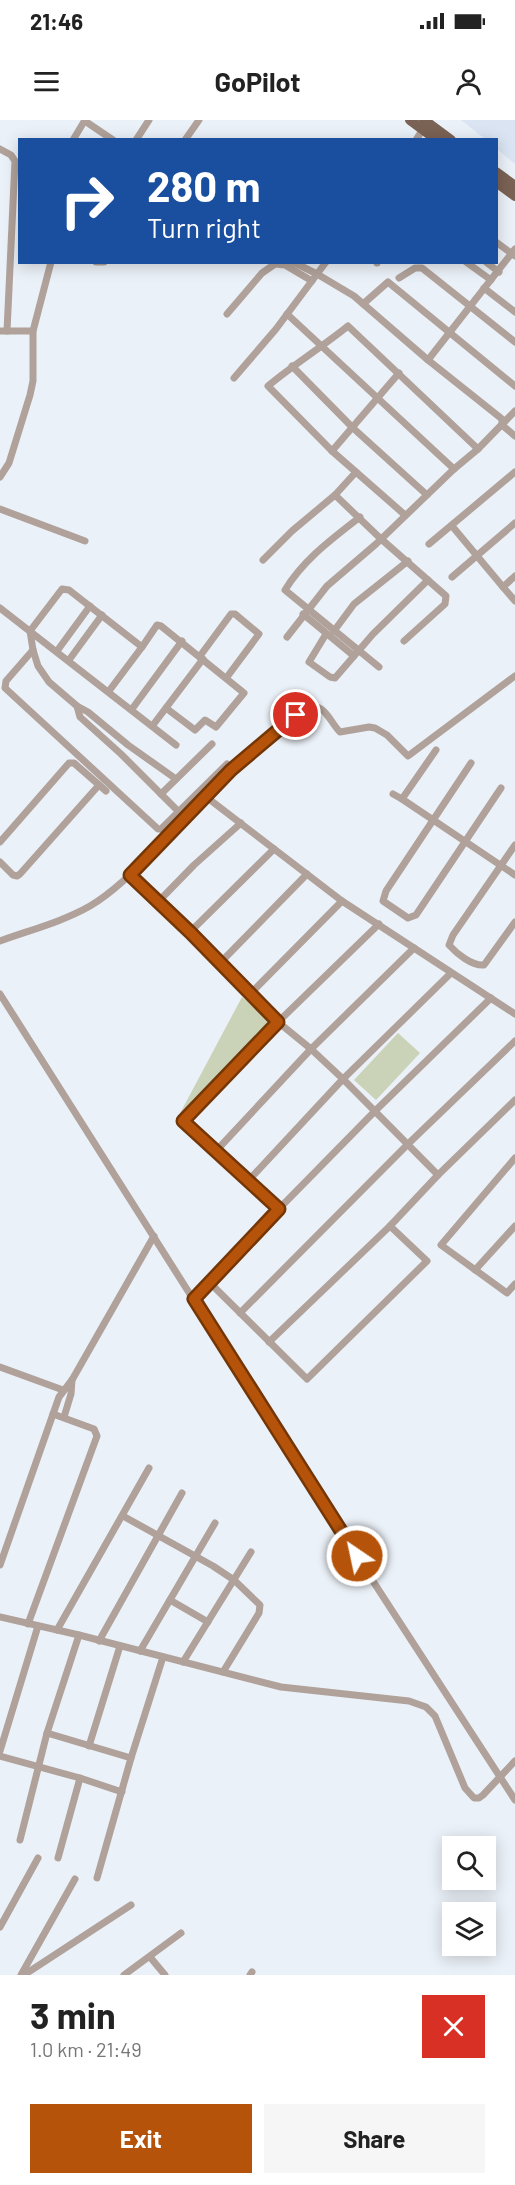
<!DOCTYPE html>
<html lang="en">
<head>
<meta charset="utf-8">
<style>
  body { margin:0; font-family:Barlow,sans-serif; background:#f6f6f6; color:#222; height:100vh; display:flex; flex-direction:column; font-size:22px; white-space:nowrap }
  * { box-sizing:border-box; margin:0 }
  p { font-size:20px; color:#767676 }
  .icon { flex:none; width:33px; height:33px; fill:none; stroke:currentColor; stroke-width:2; stroke-linecap:round; stroke-linejoin:round }
  .map { position:relative; height:1855px; overflow:hidden }
  .panel { display:flex; flex-direction:column; background:#fff; flex:1 }
  .panel>* { flex:none }
  .guide { position:absolute; left:18px; top:18px; width:480px; height:126px; border-radius:0px; box-shadow:0 3px 15px #0003; background:#1a4fa0; color:#fff; overflow:hidden }
  .controls { position:absolute; left:442px; top:1716px; display:grid; gap:12px }
  .controls a { display:grid; place-items:center; width:54px; height:54px; border-radius:0px; background:#fff; box-shadow:0 3px 15px #0003; font-size:30px }
  .pin { position:absolute; display:grid; place-items:center; width:51px; height:51px; color:#fff; margin:-26px; border:3px solid #fff; border-radius:50%; box-shadow:0 2px 6px #0007 }
  .me { position:absolute; width:66px; margin:-33px; rotate:326deg; stroke-linejoin:round; filter:drop-shadow(0 0 4px #0008) }
  .turn { display:flex; align-items:center; gap:21px; height:126px; padding:0 30px; font-size:27px }
  .turn .icon { width:78px; height:78px; stroke-width:2.5 }
  .turn b { display:block; font-size:42px; line-height:51px }
  .round { display:grid; place-items:center; flex:none; width:63px; height:63px; border-radius:0px; background:#f6f6f6 }
  .overview { display:flex; align-items:center; justify-content:space-between; height:102px; padding:0 30px }
  h1 { font-size:36px; font-weight:700; line-height:45px }
  .action { display:flex; gap:12px; margin-top:auto; padding:12px 30px }
  .action a { flex:1; height:69px; border-radius:0px; background:#b45309; color:#fff; font-size:24px; font-weight:700; line-height:69px; text-align:center }
  .action a+a { background:#f6f6f6; color:#222 }
  .status { display:flex; justify-content:space-between; align-items:center; height:42px; padding:0 30px; background:#fff; direction:ltr }
  .status svg { height:16px; fill:currentColor }
  header { display:flex; justify-content:space-between; align-items:center; height:78px; padding:0 30px; background:#fff; font-size:27px; font-weight:700 }
  .map>svg:first-child { display:block }
  .built { fill:#dae4f2 }
  .green { fill:#cad2b7 }
  .lines { fill:none; stroke-linecap:round; stroke-linejoin:round }
  .minor { stroke:#b0a29a; stroke-width:7 }
  .primary { stroke:#7a6254; stroke-width:10 }
  .route-casing { stroke:#753606; stroke-width:15 }
  .route { stroke:#b45309; stroke-width:10 }
</style>
</head>
<body>
<div class="status"><b>21:46</b><svg viewBox="0 0 49 12"><path d="M0 12V9h3v3zM5 12V6h3v6zM10 12V3h3v9zM15 12V0h3v12zM26 1h20v11H26zM47 4h2v5h-2z"/></svg></div>
<header><svg class="icon" aria-label="menu" viewBox="0 0 24 24"><path d="M4 6h16M4 12h16M4 18h16"/></svg>GoPilot<svg class="icon" aria-label="person" viewBox="0 0 24 24"><circle cx="12" cy="8" r="4"/><path d="M4 21q1-7 8-7t8 7"/></svg></header>
<div class="map">
<svg width="515" height="1855" viewBox="0 0 515 1855">
  <rect width="100%" height="100%" fill="#ebf1f8"/>
  <polygon class="built" points="461,0 515,0 515,44 497,29 496,20 485,19"/>
  <g class="green">
    <polygon points="242,877 272,904 177,999"/>
    <polygon points="398,913 420,933 376,980 354,960"/>
  </g>
  <g class="lines">
    <g class="minor">
      <polyline points="85,1 113,20"/>
      <polyline points="73,20 85,0"/>
      <polyline points="136,20 149,0"/>
      <polyline points="185,20 199,0"/>
      <polyline points="416,20 423,9"/>
      <polyline points="0,29 11,35 15,41 7,211"/>
      <polyline points="496,122 515,136"/>
      <polyline points="96,142 104,142"/>
      <polyline points="293,142 317,154 354,176 428,240 502,299 502,305 515,316"/>
      <polyline points="466,142 491,160"/>
      <polyline points="486,142 499,152"/>
      <polyline points="377,143 377,142"/>
      <polyline points="399,158 415,148 422,148 515,222"/>
      <polyline points="484,168 515,192"/>
      <polyline points="363,184 388,162 515,266"/>
      <polyline points="227,194 262,153 275,144 285,145 312,161"/>
      <polyline points="287,194 454,349"/>
      <polyline points="0,211 33,211"/>
      <polyline points="428,240 515,129"/>
      <polyline points="292,246 353,308 427,375"/>
      <polyline points="234,258 276,209 326,142"/>
      <polyline points="332,331 399,253"/>
      <polyline points="0,357 9,343 30,275 33,261 33,211 51,142"/>
      <polyline points="335,375 356,352"/>
      <polyline points="0,389 85,421"/>
      <path d="M405,395L332,331L268,266C293,245 322,227 348,206L478,329"/>
      <path d="M360,397C332,419 304,439 285,470L379,547"/>
      <polyline points="452,406 503,467 515,456"/>
      <polyline points="429,424 515,352"/>
      <polyline points="263,440 292,411 335,375 380,418 446,476 445,484 404,521"/>
      <polyline points="452,457 515,403"/>
      <polyline points="503,467 515,481"/>
      <polyline points="0,488 176,625"/>
      <polyline points="303,494 354,536"/>
      <polyline points="334,511 354,484 408,441"/>
      <polyline points="326,514 309,542 330,557 335,558 373,514 428,460"/>
      <polyline points="287,517 327,466 376,424 454,349 478,329 515,291"/>
      <polyline points="33,530 6,561 5,568 158,709 161,709 227,644"/>
      <polyline points="57,531 90,486"/>
      <polyline points="200,536 231,494 235,494 259,514 227,557"/>
      <polyline points="69,540 102,495"/>
      <polyline points="109,571 142,527"/>
      <polyline points="77,586 80,597 121,634 180,693"/>
      <polyline points="166,588 195,610 205,600 216,607 244,573 161,506 157,505 142,527 69,470 62,469 30,511 33,530 38,546 49,562 77,586 88,592 128,625 176,659"/>
      <polyline points="132,589 182,521"/>
      <polyline points="153,605 203,539"/>
      <polyline points="436,630 402,679 515,755"/>
      <polyline points="471,643 386,771 383,781 408,798 416,795 501,668"/>
      <polyline points="161,674 212,624"/>
      <polyline points="393,674 402,679"/>
      <polyline points="205,676 342,781 515,894"/>
      <polyline points="0,722 69,643 74,643 106,671"/>
      <path d="M515,725L453,815L449,825C457,834 472,846 484,845L515,802"/>
      <polyline points="0,742 13,755 17,756 20,754 99,665"/>
      <polyline points="130,755 190,812 278,902 311,929 343,959 438,1055"/>
      <polyline points="158,782 194,745 241,703"/>
      <polyline points="190,812 274,729"/>
      <path d="M0,821C30,810 62,802 90,786C115,771 136,749 156,729C204,680 248,624 307,588C325,582 329,601 340,612L369,607L375,608L387,615L408,636L515,556"/>
      <polyline points="221,842 307,754"/>
      <polyline points="0,874 319,1378 515,1680"/>
      <polyline points="250,874 342,781"/>
      <polyline points="216,1031 311,929 414,828"/>
      <polyline points="515,1038 441,1125 507,1173 515,1164"/>
      <polyline points="248,1061 343,959 451,853"/>
      <polyline points="279,1089 183,1001 278,902 379,804"/>
      <polyline points="475,1150 515,1106"/>
      <polyline points="208,1161 307,1259 427,1141 390,1106"/>
      <polyline points="193,1179 208,1161 375,991 491,878"/>
      <polyline points="240,1193 408,1024 515,921"/>
      <polyline points="269,1222 390,1106 438,1055 515,980"/>
      <polyline points="0,1247 63,1270"/>
      <polyline points="64,1297 71,1274 72,1260"/>
      <polyline points="123,1396 213,1446 234,1460 260,1485 259,1493 223,1552"/>
      <polyline points="0,1445 59,1277 72,1260 154,1116"/>
      <polyline points="170,1480 208,1502"/>
      <polyline points="0,1497 79,1515 281,1567 409,1581 426,1587 435,1596 465,1668 474,1678 479,1678 483,1675 515,1641"/>
      <polyline points="28,1504 97,1316 94,1309 53,1294"/>
      <polyline points="57,1510 149,1348"/>
      <polyline points="99,1521 182,1373"/>
      <polyline points="140,1531 215,1403"/>
      <polyline points="183,1542 251,1432"/>
      <polyline points="47,1613 131,1638"/>
      <polyline points="89,1626 120,1526"/>
      <polyline points="0,1631 38,1506"/>
      <polyline points="0,1636 80,1658 122,1672"/>
      <polyline points="20,1720 47,1613 79,1515"/>
      <polyline points="58,1738 80,1658"/>
      <polyline points="97,1758 131,1638 163,1537"/>
      <polyline points="0,1807 38,1738"/>
      <polyline points="150,1837 165,1855"/>
      <polyline points="21,1855 75,1759"/>
      <polyline points="24,1855 131,1785"/>
      <polyline points="124,1855 181,1813"/>
      <polyline points="250,1855 252,1852"/>
    </g>
    <g class="primary">
      <polyline points="410,0 437,20"/>
      <polyline points="424,0 451,20"/>
      <polyline points="496,52 515,66"/>
      <polyline points="496,62 515,76"/>
    </g>
  </g>
  <g class="lines">
    <g class="route-casing">
      <polyline id="route" points="296,595 231,650 130,755 190,812 278,902 183,1001 279,1089 194,1179 357,1436"/>
    </g>
    <use href="#route" class="route"/>
  </g>
</svg>
<div class="controls">
<a><svg class="icon" aria-label="search" viewBox="0 0 24 24"><circle cx="10" cy="10" r="6"/><path d="M15 15l6 6"/></svg></a>
<a><svg class="icon" aria-label="layers" viewBox="0 0 24 24"><path d="M12 4l9 5-9 5-9-5zM3 14l9 5 9-5"/></svg></a>
</div>
<div class="pin" style="left:296px;top:595px;background:#d93025"><svg class="icon" aria-label="arrive" viewBox="0 0 24 24"><path d="M6 21V4h12l-3 4 3 4H6"/></svg></div>
<svg class="me" style="left:357px;top:1436px" viewBox="-20 -20 40 40"><circle r="17" fill="#b45309" stroke="#fff" stroke-width="3"/><path d="M0-11L8 9 0 5-8 9z" fill="#fff"/></svg>
<div class="guide">
<div class="turn"><svg class="icon" aria-label="right" viewBox="0 0 24 24"><path d="M7 20v-9h11M14 6l5 5-5 5"/></svg><div><b>280 m</b>Turn right</div></div>
</div>
</div>
<section class="panel">
<div class="overview"><div><h1>3 min</h1><p>1.0 km · 21:49</p></div><a class="round" style="background:#d93025;color:#fff"><svg class="icon" aria-label="close" viewBox="0 0 24 24"><path d="M6 6l12 12M18 6L6 18"/></svg></a></div>
<div class="action"><a>Exit</a><a>Share</a></div>
</section>
</body>
</html>
